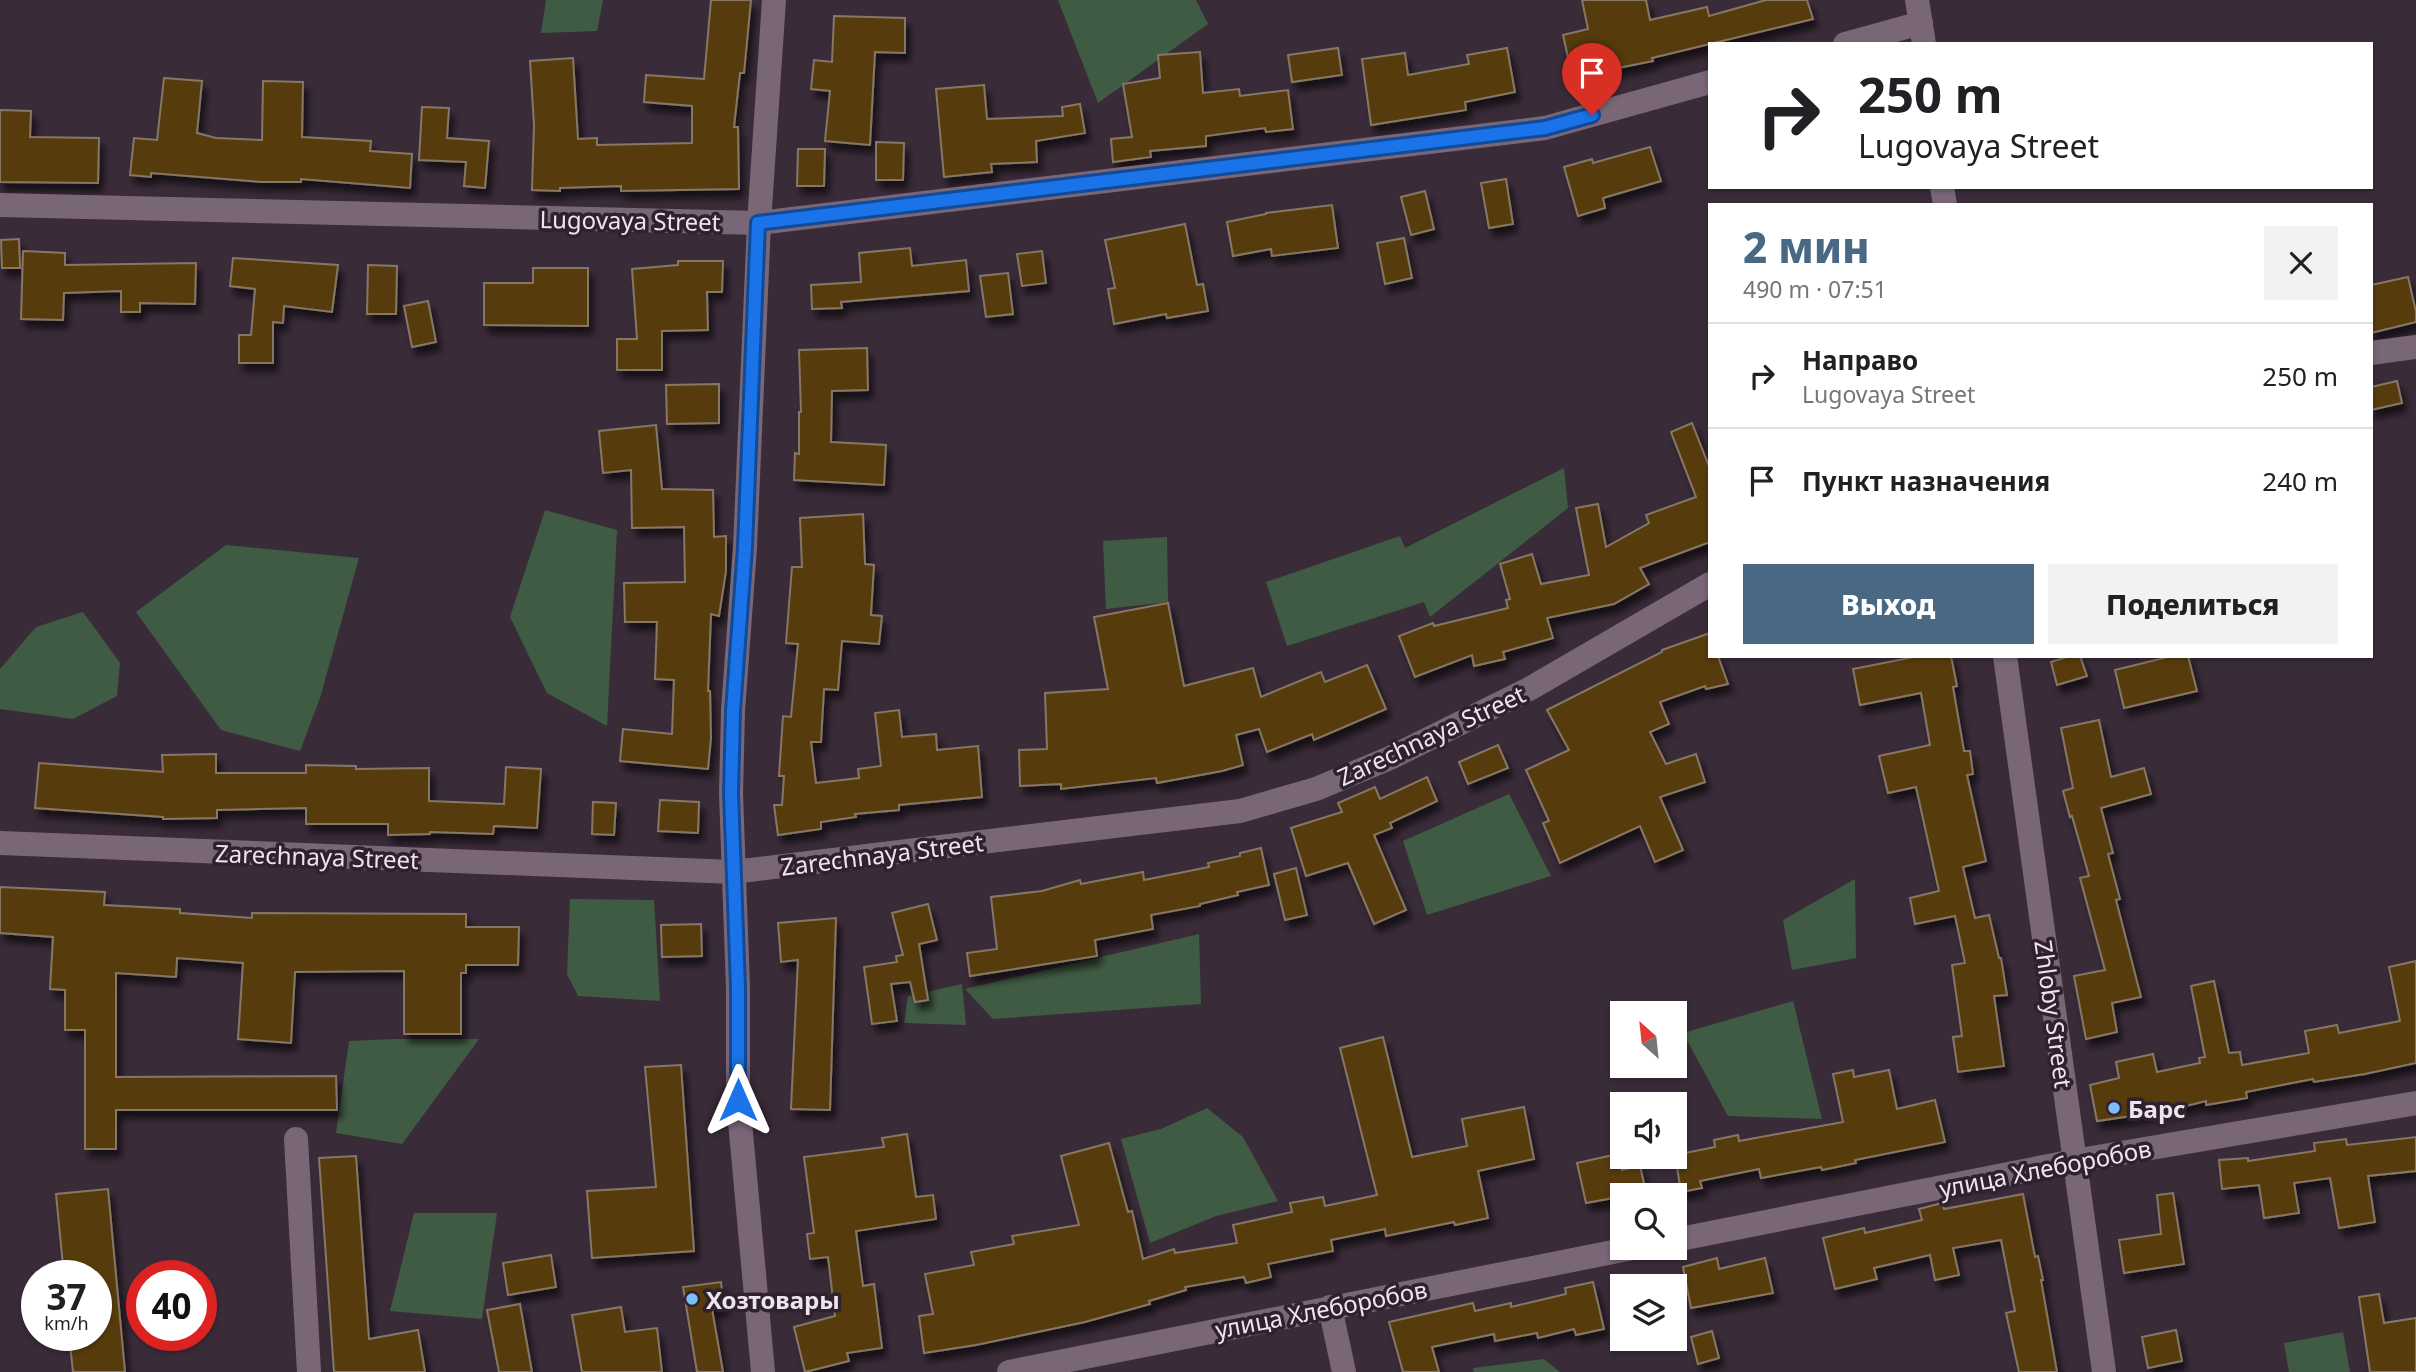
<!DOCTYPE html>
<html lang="ru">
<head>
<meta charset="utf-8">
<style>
  body { margin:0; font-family:"Noto Sans",sans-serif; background:#f2f2f2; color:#202124; height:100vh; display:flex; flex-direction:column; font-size:26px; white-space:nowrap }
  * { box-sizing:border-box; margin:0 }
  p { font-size:23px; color:#757577 }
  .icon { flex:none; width:38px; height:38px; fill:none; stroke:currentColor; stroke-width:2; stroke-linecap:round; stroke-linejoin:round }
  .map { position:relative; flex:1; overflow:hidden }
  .sheet { position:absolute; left:1708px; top:203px; width:665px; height:455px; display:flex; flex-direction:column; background:#fff; border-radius:0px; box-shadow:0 2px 5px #0004 }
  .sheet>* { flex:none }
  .banner { position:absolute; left:1708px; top:42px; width:665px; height:147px; border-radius:0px; box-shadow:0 2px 5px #0004; background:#fff; color:#202124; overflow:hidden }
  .needle { width:46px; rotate:333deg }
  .tools { position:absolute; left:1610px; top:1001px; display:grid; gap:14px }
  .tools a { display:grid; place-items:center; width:77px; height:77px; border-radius:0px; background:#fff; box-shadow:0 2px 5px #0004; font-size:35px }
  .speed { position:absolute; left:21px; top:1260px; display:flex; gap:14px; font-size:35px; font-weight:700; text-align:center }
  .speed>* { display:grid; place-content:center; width:91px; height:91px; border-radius:50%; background:#fff; box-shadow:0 2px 5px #0004; line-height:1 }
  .speed small { font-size:18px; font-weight:400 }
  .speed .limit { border:10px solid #d22; background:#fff; color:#111 }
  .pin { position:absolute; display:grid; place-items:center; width:60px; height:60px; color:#fff; margin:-72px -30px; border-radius:50% 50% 50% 0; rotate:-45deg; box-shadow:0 0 7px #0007 }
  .pin .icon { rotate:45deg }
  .me { position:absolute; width:77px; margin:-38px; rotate:0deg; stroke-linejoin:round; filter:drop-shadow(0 0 5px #0008) }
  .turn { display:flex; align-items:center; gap:24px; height:147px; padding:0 35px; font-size:32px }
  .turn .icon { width:91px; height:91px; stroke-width:2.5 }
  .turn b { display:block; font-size:49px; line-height:60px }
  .round { display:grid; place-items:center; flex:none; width:74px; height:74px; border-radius:0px; background:#f2f2f2 }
  .overview { display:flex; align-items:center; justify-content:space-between; height:119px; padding:0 35px }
  h1 { font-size:42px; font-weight:800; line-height:52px; color:#496884 }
  .action { display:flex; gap:14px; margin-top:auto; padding:14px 35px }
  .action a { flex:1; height:80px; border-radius:0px; background:#496884; color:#fff; font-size:28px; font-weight:800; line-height:80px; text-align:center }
  .action a+a { background:#f2f2f2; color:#202124 }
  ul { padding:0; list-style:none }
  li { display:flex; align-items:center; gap:21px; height:105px; padding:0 35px; border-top:2px solid #e0e0e0 }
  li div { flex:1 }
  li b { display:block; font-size:26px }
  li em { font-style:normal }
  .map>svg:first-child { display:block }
  .green { fill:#405b43 }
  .building { fill:#573b11; stroke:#867765; stroke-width:2; filter:url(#shadow) }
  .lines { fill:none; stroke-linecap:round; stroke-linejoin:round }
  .minor { stroke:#796777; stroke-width:24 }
  .route-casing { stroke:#114b97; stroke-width:18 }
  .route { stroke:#1a73e8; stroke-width:12 }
  .poi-dot { fill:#7cbef9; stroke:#30212f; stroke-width:2.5 }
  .labels { text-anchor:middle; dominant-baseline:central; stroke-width:7; stroke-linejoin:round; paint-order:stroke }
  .street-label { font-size:24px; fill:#eee4ed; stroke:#30212f }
  .poi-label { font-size:24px; font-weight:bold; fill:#eee4ed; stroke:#30212f; text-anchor:start }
</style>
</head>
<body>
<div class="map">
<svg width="2416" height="1372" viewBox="0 0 2416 1372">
  <defs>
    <filter id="shadow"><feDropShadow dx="4.5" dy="8" stdDeviation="3.5" flood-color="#0009"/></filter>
  </defs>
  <rect width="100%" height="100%" fill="#3a2b39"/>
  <g class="green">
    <polygon points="546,0 603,0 597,31 541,33"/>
    <polygon points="1058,0 1196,0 1208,24 1098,103"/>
    <polygon points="1564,468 1568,508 1430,617 1424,602 1287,646 1266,582 1400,536 1405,548"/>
    <polygon points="545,510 617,530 607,726 547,693 510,617"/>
    <polygon points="1167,537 1168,602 1106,609 1103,541"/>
    <polygon points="226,545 359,558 320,698 300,751 221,730 136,612"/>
    <polygon points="83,612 120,663 117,696 73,719 0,709 0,669 36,627"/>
    <polygon points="1509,794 1551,876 1427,915 1403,841"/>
    <polygon points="1855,879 1856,958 1792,970 1783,920"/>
    <polygon points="570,899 654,900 660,1001 578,996 567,974"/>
    <polygon points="1199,934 1201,1004 993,1019 965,989"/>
    <polygon points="962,984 966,1025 904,1023 908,996"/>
    <polygon points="1793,1001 1822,1119 1728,1116 1683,1033"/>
    <polygon points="395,1039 479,1039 402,1144 336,1133 349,1041"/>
    <polygon points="1207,1108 1243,1137 1278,1201 1216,1216 1150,1243 1121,1139 1161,1129"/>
    <polygon points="414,1213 497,1213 482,1319 390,1311"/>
    <polygon points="2343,1332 2350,1372 2289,1372 2284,1343"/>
    <polygon points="1544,1359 1560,1372 1474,1372 1473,1368"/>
  </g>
  <g class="building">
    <polygon points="711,0 751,0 744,73 740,73 734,127 738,127 739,189 621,191 621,186 560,188 560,191 532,190 534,125 530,61 573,58 578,139 597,138 597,145 692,143 692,106 644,102 646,75 704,79"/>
    <polygon points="1582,0 1646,0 1650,20 1707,7 1709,16 1766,0 1807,0 1813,19 1652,58 1653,61 1603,71 1605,77 1574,84 1563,35 1588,29"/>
    <polygon points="834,16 905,18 905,53 875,52 870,145 825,141 830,91 811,89 814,60 832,62"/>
    <polygon points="1338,48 1342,75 1292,82 1288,55"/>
    <polygon points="1507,48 1515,92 1465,102 1466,110 1371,125 1362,59 1405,53 1408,75 1469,64 1467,55"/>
    <polygon points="1200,52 1203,93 1239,89 1240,96 1288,90 1293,129 1266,132 1265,128 1206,136 1206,146 1150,151 1151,157 1113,162 1111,139 1132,137 1123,84 1160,78 1158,55"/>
    <polygon points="164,78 202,81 197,133 216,138 262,140 263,81 303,82 302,137 371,141 370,151 412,154 410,188 301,179 301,182 262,182 151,173 151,177 130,175 134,138 157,140"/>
    <polygon points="984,85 987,119 1063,116 1062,107 1080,104 1085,133 1036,141 1037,162 991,164 992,172 944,177 936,89"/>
    <polygon points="422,107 449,108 447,138 489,141 485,188 464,186 466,162 419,160"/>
    <polygon points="0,110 31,111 30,137 99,138 98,183 0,182"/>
    <polygon points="876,142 904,143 903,180 876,180"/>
    <polygon points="1650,147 1661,181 1603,198 1605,208 1578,216 1564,167 1592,159 1593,163"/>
    <polygon points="798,149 825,149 824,186 797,186"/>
    <polygon points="1506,179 1513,224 1489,228 1481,183"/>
    <polygon points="1425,191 1434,229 1411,235 1401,197"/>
    <polygon points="1332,205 1338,248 1272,256 1271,249 1233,256 1227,222 1266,214 1266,213"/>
    <polygon points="1185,224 1197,285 1203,284 1208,311 1167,318 1166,314 1114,324 1108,289 1115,288 1105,240"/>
    <polygon points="1404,238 1412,278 1385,284 1377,243"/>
    <polygon points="19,239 20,268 2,268 1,240"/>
    <polygon points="910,248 912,266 966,260 969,291 841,302 842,308 812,309 811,285 861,282 859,253"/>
    <polygon points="23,251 65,253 65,265 196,263 195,304 140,303 140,312 121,312 121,291 64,293 63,320 21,319"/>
    <polygon points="1042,251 1046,283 1022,286 1017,254"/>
    <polygon points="233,258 338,265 332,312 284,306 283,323 273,322 273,363 239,363 239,335 251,335 255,289 230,286"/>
    <polygon points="678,261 723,261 722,292 707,292 708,330 662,331 662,370 617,370 617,339 637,339 632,269 678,265"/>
    <polygon points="368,265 397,266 396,314 367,314"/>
    <polygon points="533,268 588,268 588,326 484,325 484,283 533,283"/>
    <polygon points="1008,273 1013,314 986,317 980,276"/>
    <polygon points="2408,277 2416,312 2416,322 2371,333 2371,285"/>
    <polygon points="428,301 436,342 412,347 404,306"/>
    <polygon points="867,348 868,390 832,391 831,442 886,445 884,485 794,480 795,453 799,454 799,412 801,412 799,350"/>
    <polygon points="2397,381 2402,403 2371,410 2371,387"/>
    <polygon points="719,384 719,423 667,424 666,385"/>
    <polygon points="1692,423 1710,469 1710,542 1640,568 1649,584 1614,604 1547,618 1553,638 1503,652 1505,659 1474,666 1472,655 1415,677 1399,636 1433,623 1434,626 1508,608 1506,600 1510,599 1500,564 1532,554 1541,584 1589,575 1576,508 1598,504 1606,547 1649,523 1646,515 1696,497 1671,432"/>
    <polygon points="656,425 662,489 713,490 714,537 726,536 726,571 719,616 711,614 708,691 710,691 711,738 708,769 620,761 623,729 672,734 674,680 655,679 657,622 625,622 624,583 685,582 684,527 632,528 631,470 603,473 599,431"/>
    <polygon points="863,514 865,564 874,565 871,615 882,616 879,644 842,641 838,690 824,689 821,742 811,742 816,783 859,778 858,769 881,766 875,713 899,710 902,737 936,734 937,750 978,746 982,797 899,805 899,810 855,814 856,817 821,822 821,829 778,835 774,805 782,805 784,776 779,776 783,716 791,717 798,644 786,643 792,567 802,567 800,518"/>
    <polygon points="1168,603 1184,686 1253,668 1261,697 1321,672 1325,682 1367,665 1386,709 1314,740 1312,734 1267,752 1259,729 1236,735 1243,765 1222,771 1157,783 1156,778 1061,789 1061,784 1020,786 1019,750 1047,749 1045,693 1108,689 1094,617"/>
    <polygon points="1710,633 1710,656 1718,656 1728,684 1706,689 1705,686 1660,702 1669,724 1650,732 1666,764 1696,754 1705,782 1660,797 1683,850 1655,862 1640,826 1560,863 1543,823 1549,821 1526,770 1569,750 1547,710 1662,652 1662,650"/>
    <polygon points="1919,656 1951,656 1957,686 1953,687 1964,751 1970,751 1973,774 1967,775 1986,861 1963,867 1975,918 1989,915 1999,958 2001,958 2007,995 1994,996 2004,1066 1958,1072 1953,1037 1962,1036 1952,965 1965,963 1955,916 1915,924 1910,898 1939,891 1916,787 1888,793 1879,756 1930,745 1921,693 1860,705 1853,669"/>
    <polygon points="2070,656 2080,656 2087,676 2057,685 2051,662"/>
    <polygon points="2172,656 2188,656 2197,691 2124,708 2115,670"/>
    <polygon points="2099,720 2111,777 2144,768 2151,794 2101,808 2113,853 2108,854 2120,899 2116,900 2141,997 2112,1003 2117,1032 2086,1039 2074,976 2105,970 2080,878 2089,876 2072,816 2070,817 2063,791 2073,788 2061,728"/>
    <polygon points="1498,745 1508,768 1468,784 1459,762"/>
    <polygon points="216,754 216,773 306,773 306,765 356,766 356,769 429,768 429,801 504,804 506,767 541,769 537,828 494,826 493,834 430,832 430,834 388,835 388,824 306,824 306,808 217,810 217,818 163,819 163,817 35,808 39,763 163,772 162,755"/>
    <polygon points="1427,777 1437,801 1390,823 1392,828 1374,835 1406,910 1374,924 1348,863 1306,876 1291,828 1342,812 1338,803 1375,787 1380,799"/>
    <polygon points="660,800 699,802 698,833 658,831"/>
    <polygon points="593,802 616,803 614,835 592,834"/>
    <polygon points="1261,848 1269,885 1237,892 1238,895 1200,904 1200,906 1151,915 1153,929 1095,940 1097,956 970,976 967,953 997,949 991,897 1042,891 1080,880 1081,884 1143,872 1144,880 1209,867 1208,863 1240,856 1240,853"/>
    <polygon points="1296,868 1307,915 1285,920 1274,874"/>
    <polygon points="0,887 105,892 104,905 180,909 180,913 252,918 252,913 466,914 466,927 519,927 518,965 466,965 466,973 461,973 461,1034 404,1034 404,971 295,972 291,1043 238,1039 243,963 177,958 176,977 116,973 116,1077 336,1076 337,1110 116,1110 116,1149 85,1149 85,1030 65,1030 65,990 50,989 53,937 0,933"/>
    <polygon points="928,904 937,940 919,944 928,1000 915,1002 910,982 891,984 897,1021 872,1024 864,967 897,962 896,956 903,955 892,913"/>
    <polygon points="836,918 830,1110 791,1109 798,960 781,962 778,923"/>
    <polygon points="701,924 702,956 662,957 661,925"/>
    <polygon points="2416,961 2416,1063 2365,1074 2314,1082 2313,1079 2246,1092 2247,1098 2206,1105 2206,1101 2166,1111 2097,1121 2090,1085 2119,1078 2116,1062 2153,1054 2157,1072 2200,1063 2199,1058 2205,1057 2191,986 2214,981 2229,1053 2240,1052 2242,1065 2309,1053 2305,1031 2337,1025 2339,1033 2400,1021 2389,967"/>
    <polygon points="1383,1037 1412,1157 1467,1146 1462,1119 1524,1107 1534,1159 1478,1171 1488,1218 1455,1225 1454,1222 1386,1236 1385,1229 1331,1240 1333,1251 1268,1264 1271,1277 1246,1283 1244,1277 1185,1287 1186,1290 1149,1301 1150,1304 1085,1322 976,1345 924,1353 919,1316 933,1314 925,1274 974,1265 971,1252 1014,1244 1012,1236 1079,1225 1061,1156 1109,1143 1128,1212 1132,1211 1143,1259 1174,1249 1175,1253 1237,1243 1233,1225 1292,1212 1290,1203 1323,1197 1325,1206 1377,1195 1340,1048"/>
    <polygon points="681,1065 694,1251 592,1258 587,1191 656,1187 645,1067"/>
    <polygon points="1853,1070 1854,1077 1889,1070 1897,1109 1935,1100 1945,1142 1855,1160 1856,1163 1822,1170 1821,1167 1761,1178 1759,1169 1700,1181 1702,1188 1681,1192 1675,1155 1715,1147 1714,1140 1738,1135 1739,1141 1843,1122 1833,1074"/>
    <polygon points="907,1134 916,1197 933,1195 936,1219 856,1231 863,1286 874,1284 882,1348 847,1353 849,1361 805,1372 794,1327 835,1316 828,1257 810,1259 807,1234 814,1233 804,1157 884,1147 882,1138"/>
    <polygon points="2416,1137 2416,1171 2368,1176 2375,1222 2339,1228 2330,1178 2294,1183 2299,1213 2264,1218 2259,1185 2222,1189 2219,1160 2248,1158 2248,1161 2315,1151 2314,1143 2346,1139 2347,1145"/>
    <polygon points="1622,1153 1622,1170 1640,1166 1646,1192 1586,1203 1577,1163"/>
    <polygon points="356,1156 369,1339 418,1330 425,1372 334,1372 319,1158"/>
    <polygon points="108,1189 125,1372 73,1372 69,1335 96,1335 96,1276 64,1276 56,1194"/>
    <polygon points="2173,1193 2184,1264 2124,1273 2119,1240 2161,1234 2157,1195"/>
    <polygon points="2023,1194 2035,1257 2038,1256 2043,1280 2041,1280 2057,1372 2019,1372 2006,1313 2015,1311 2001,1240 1953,1248 1959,1275 1935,1280 1930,1255 1874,1268 1877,1279 1835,1289 1823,1238 1864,1228 1865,1233 1922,1220 1919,1209 1942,1203 1944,1209"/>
    <polygon points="551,1255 556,1287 508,1295 503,1263"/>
    <polygon points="1717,1258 1719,1269 1765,1258 1773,1293 1691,1308 1683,1267"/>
    <polygon points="721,1282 724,1308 712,1309 723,1372 697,1372 683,1287"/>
    <polygon points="1593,1282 1604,1329 1576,1335 1574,1329 1538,1338 1537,1333 1495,1341 1494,1334 1432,1347 1439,1372 1403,1372 1389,1322 1473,1303 1475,1311 1511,1303 1511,1307 1566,1294 1565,1288"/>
    <polygon points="2379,1294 2384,1323 2416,1318 2416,1372 2370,1372 2359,1297"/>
    <polygon points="520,1304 532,1372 499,1372 487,1310"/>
    <polygon points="621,1307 625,1332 657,1328 662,1372 582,1372 572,1315"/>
    <polygon points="2176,1330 2182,1361 2148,1368 2142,1337"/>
    <polygon points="1712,1331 1719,1358 1698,1364 1691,1337"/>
  </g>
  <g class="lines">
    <g class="minor">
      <polyline points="1917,0 1924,44"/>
      <polyline points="1845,44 1921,23"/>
      <polyline points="1942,187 1945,205"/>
      <polyline points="0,205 759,223 1545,128 1710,82"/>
      <polyline points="2371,353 2416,347"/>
      <polyline points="2005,656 2104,1372"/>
      <polyline points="0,843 733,872 1240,811 1316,789 1390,758 1529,689 1710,584"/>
      <polyline points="296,1139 309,1372"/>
      <polyline points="1675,1240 2074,1161 2416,1103"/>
      <polyline points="1330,1307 1344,1372"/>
      <polyline points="763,1372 738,1100 738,988 731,793 733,711 745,547 759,223 774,0"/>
      <polyline points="1009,1372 1633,1248"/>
    </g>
  </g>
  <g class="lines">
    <g class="route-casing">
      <polyline id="route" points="738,1100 738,988 731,793 733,711 745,547 758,223 1545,128 1592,115"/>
    </g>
    <use href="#route" class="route"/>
  </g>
  <g class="poi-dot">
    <circle cx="2114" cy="1108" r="7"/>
    <circle cx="692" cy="1299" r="7"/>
  </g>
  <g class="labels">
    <g class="street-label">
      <text transform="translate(630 220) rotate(1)">Lugovaya Street</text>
      <text transform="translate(1431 735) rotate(-25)">Zarechnaya Street</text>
      <text transform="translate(882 854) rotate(-7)">Zarechnaya Street</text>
      <text transform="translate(317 856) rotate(2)">Zarechnaya Street</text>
      <text transform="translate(2054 1014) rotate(82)">Zhloby Street</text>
      <text transform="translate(2045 1168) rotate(-11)">улица Хлеборобов</text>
      <text transform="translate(1321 1309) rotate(-11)">улица Хлеборобов</text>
    </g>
    <g class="poi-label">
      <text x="2128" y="1108">Барс</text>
      <text x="706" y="1299">Хозтовары</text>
    </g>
  </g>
</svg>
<div class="tools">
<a><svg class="needle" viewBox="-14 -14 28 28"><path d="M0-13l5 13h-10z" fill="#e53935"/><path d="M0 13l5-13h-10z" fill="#757577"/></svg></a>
<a><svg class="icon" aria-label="sound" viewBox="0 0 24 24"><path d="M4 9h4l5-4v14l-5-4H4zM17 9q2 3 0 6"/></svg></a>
<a><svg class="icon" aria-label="search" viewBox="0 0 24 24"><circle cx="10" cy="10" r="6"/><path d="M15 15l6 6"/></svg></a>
<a><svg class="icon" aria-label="layers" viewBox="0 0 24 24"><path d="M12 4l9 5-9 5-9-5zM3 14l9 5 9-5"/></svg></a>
</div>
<div class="speed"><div>37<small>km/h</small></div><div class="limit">40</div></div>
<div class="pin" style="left:1592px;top:115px;background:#d93025"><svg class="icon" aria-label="arrive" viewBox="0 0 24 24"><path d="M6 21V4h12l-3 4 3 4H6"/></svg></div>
<svg class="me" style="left:738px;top:1100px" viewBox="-20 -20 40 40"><path d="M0-17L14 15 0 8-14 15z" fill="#1a73e8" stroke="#fff" stroke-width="4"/></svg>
<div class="banner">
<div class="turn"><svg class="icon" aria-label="right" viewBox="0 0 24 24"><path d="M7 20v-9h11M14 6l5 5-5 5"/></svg><div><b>250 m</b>Lugovaya Street</div></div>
</div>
<section class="sheet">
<div class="overview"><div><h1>2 мин</h1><p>490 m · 07:51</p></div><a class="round"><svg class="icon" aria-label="close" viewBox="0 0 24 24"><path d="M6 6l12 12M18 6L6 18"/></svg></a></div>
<ul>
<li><svg class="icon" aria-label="right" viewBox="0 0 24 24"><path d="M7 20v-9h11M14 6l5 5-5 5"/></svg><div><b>Направо</b><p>Lugovaya Street</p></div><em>250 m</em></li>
<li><svg class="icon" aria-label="arrive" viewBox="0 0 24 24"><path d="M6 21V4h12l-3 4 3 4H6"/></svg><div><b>Пункт назначения</b></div><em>240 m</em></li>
</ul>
<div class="action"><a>Выход</a><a>Поделиться</a></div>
</section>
</div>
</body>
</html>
